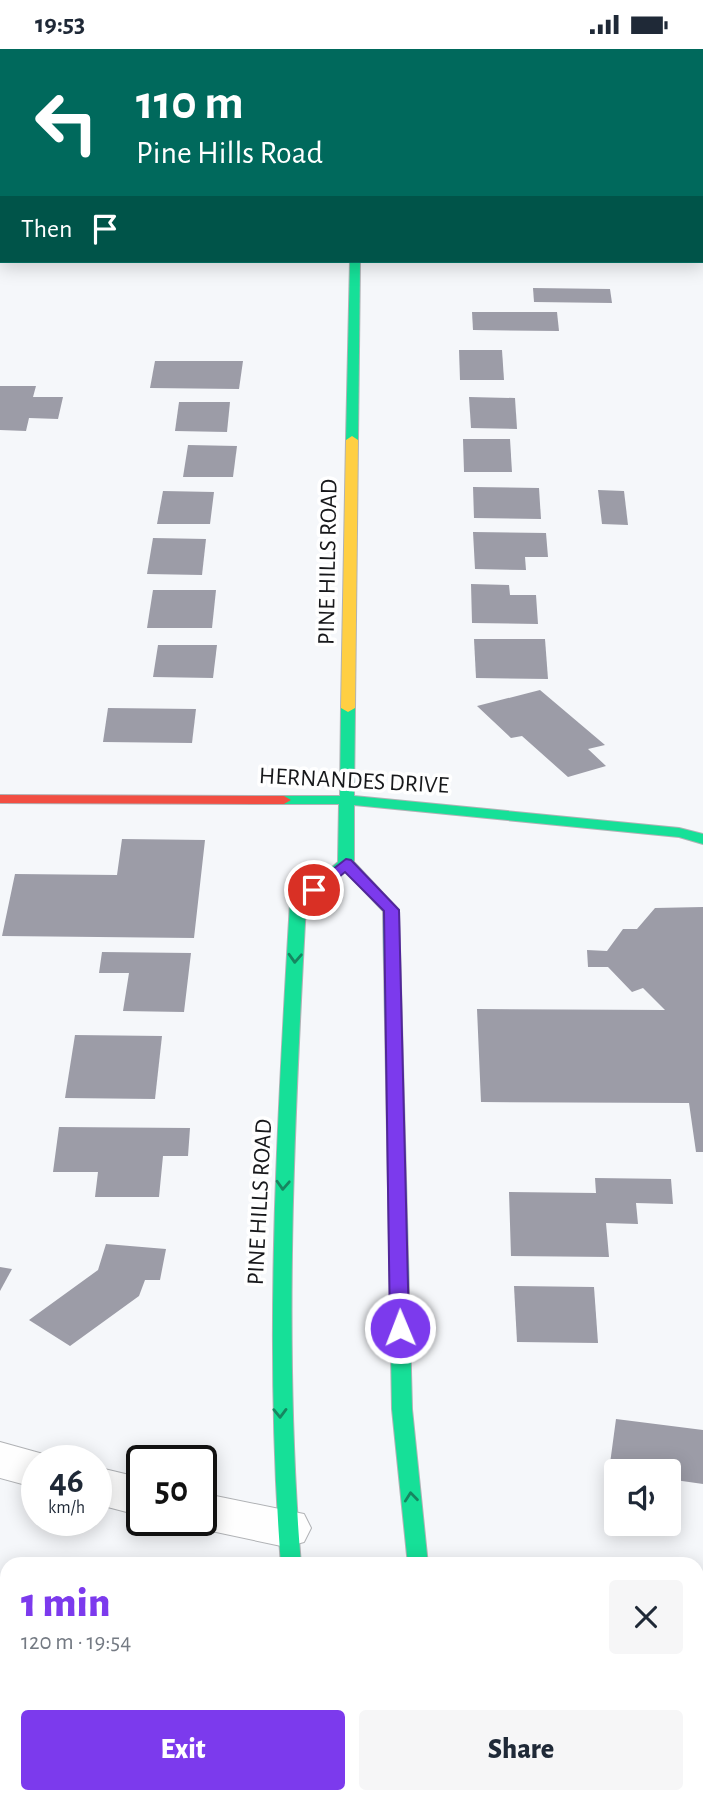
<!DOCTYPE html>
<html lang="en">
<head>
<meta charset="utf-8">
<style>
  body { margin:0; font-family:"Alegreya Sans",sans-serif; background:#f6f6f7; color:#1f2937; height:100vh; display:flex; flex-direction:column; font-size:26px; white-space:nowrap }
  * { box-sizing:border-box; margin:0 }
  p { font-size:23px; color:#747a83 }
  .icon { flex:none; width:38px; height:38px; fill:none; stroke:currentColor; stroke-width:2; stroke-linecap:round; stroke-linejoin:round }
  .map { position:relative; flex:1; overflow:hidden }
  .side { position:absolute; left:0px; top:1508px; width:704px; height:247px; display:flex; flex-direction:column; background:#fff; border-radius:21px 21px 0 0; box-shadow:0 4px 18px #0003 }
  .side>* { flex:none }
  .hud { position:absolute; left:0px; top:0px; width:704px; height:214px; box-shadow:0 4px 18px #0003; background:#00695c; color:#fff; overflow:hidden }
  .buttons { position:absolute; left:604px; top:1410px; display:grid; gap:14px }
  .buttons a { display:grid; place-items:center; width:77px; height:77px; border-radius:7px; background:#fff; box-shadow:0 4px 18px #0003; font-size:35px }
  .speed { position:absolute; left:21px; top:1396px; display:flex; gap:14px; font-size:35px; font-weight:700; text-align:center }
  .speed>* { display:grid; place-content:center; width:91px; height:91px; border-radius:50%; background:#fff; box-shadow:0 4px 18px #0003; line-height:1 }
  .speed small { font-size:18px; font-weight:400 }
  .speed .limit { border:4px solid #111; border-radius:10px; background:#fff; color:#111 }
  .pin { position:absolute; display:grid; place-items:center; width:60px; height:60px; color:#fff; margin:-30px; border:4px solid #fff; border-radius:50%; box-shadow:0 2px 7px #0007 }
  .me { position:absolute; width:77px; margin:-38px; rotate:359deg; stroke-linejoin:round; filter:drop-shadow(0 0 5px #0008) }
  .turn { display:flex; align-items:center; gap:24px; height:147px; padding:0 21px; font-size:32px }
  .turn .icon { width:91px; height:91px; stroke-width:2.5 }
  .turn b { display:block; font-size:49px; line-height:60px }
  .then { display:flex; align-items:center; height:66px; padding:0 21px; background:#0003; gap:14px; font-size:26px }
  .round { display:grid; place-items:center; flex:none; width:74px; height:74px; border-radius:7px; background:#f6f6f7 }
  .overview { display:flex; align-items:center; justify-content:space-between; height:119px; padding:0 21px }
  h1 { font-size:42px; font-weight:800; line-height:52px; color:#7c3aed }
  .action { display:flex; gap:14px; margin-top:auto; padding:14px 21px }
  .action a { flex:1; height:80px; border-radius:7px; background:#7c3aed; color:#fff; font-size:28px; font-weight:800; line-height:80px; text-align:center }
  .action a+a { background:#f6f6f7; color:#1f2937 }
  .status { display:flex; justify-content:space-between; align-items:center; height:49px; padding:0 35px; background:#fff; direction:ltr }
  .status svg { height:19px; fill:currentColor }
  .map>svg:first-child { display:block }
  .building { fill:#9c9ca7 }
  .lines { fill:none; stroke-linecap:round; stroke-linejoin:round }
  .street-casing { stroke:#b0b2b5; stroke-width:2 }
  .fast-casing { stroke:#b0b2b5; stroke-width:2 }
  .slow-casing { stroke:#b0b2b5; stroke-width:2 }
  .jam-casing { stroke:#b0b2b5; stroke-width:2 }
  .street { fill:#fefefe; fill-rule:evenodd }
  .fast { fill:#16e098; fill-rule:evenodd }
  .slow { fill:#ffcf43; fill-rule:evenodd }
  .jam { fill:#f24e42; fill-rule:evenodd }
  .oneway { stroke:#168660 }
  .route { fill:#7c3aed; stroke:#51269a; stroke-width:2 }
  .labels { text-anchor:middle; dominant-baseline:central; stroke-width:7; stroke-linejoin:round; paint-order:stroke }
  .street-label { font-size:24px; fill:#17181b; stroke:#fff }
</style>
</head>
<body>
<div class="status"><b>19:53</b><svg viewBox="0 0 49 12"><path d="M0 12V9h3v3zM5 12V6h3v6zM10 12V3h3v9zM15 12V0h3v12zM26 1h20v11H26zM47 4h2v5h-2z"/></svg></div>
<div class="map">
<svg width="703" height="1755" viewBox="0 0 703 1755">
  <rect width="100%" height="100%" fill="#f5f7fa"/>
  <g class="building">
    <polygon points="533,239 610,240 612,254 534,253"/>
    <polygon points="472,263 557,263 559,282 473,281"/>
    <polygon points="459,301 502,301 504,331 460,331"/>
    <polygon points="155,312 243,312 239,340 150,339"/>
    <polygon points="0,337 36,337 33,348 63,348 58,370 29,369 26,382 0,381"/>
    <polygon points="469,348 515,349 517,380 471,379"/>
    <polygon points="179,353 230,353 227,383 175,382"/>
    <polygon points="463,390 510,390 512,423 464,423"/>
    <polygon points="188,396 237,397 233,428 183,428"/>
    <polygon points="473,438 539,439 541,470 474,469"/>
    <polygon points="598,441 624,442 628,476 602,475"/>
    <polygon points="163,442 214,443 210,475 157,475"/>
    <polygon points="473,483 546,484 548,508 525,508 526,521 475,520"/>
    <polygon points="153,489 206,490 202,526 147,525"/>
    <polygon points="471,535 509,536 510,546 536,546 538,575 472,574"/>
    <polygon points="153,541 216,541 212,579 147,579"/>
    <polygon points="474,590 545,590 548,630 476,629"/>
    <polygon points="158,596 217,596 213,629 153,628"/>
    <polygon points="540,641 605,696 588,700 606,717 568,728 522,687 511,689 477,657"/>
    <polygon points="108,659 196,660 192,694 103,693"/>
    <polygon points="122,790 205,791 194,889 2,887 15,825 117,826"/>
    <polygon points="703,858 703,1103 696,1103 689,1054 481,1053 477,960 665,961 643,939 632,943 608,918 588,918 587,901 607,902 623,880 637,880 655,859"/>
    <polygon points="102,903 191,904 184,963 123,962 129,924 99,924"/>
    <polygon points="75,986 162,987 155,1050 65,1049"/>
    <polygon points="59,1078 190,1079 188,1107 163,1107 159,1148 95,1148 98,1123 53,1123"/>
    <polygon points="595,1129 671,1130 673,1155 636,1154 638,1175 606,1174 609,1208 511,1207 509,1143 596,1144"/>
    <polygon points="106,1195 166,1200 160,1231 145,1231 139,1247 70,1297 29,1271 98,1221"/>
    <polygon points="0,1218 12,1220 0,1242"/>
    <polygon points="514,1237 594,1238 598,1294 517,1293"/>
    <polygon points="616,1370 703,1381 703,1435 668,1430 668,1423 609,1422"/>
    <polygon points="701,1695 703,1755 696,1755 696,1748"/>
    <polygon points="170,1748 194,1748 197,1755 147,1755"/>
  </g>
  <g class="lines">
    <g class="street-casing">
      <g id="street">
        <polygon points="8,0 30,0 7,2"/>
        <polygon points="2,22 2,36 0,37 0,23"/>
        <rect x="0" y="106" width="2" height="15"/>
        <rect x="702" y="115" width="1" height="14"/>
        <polygon points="0,1393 54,1408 57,1412 37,1412 37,1439 0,1429"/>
        <polygon points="96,1418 142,1429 142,1467 96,1455"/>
        <polygon points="201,1444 304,1465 311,1479 304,1493 286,1498 183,1476 181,1472 201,1472"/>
        <polygon points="696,1539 703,1540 703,1580 696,1579"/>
      </g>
    </g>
    <g class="fast-casing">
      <g id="fast">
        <rect x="354" y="0" width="8" height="2"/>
        <polygon points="350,212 360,212 358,391 352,395 346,391"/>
        <path d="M348,655L355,659L354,747L679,779L703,785V795L679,788L354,756V813L399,861L412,1360L428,1516H408L392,1360L383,862L345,822L306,855C294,1076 283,1295 301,1516H281C264,1294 277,1075 290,854L338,813L339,755H284L277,751L284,747H340L341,659Z"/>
        <polygon points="488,1748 510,1748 513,1755 491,1755"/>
      </g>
    </g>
    <g class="slow-casing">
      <polygon id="slow" points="352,387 358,391 355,659 348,663 341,659 346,391"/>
    </g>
    <g class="jam-casing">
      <g id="jam">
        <polygon points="0,746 284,747 291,751 284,755 0,754"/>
        <polygon points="346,1748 368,1748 370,1755 348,1755"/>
      </g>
    </g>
    <use href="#street" class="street"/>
    <use href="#fast" class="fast"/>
    <use href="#slow" class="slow"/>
    <use href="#jam" class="jam"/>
  </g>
  <defs><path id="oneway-chevron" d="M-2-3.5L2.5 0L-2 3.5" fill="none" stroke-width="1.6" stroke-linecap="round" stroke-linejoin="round" transform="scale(1.75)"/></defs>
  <g class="oneway">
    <use href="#oneway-chevron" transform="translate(295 909) rotate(93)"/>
    <use href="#oneway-chevron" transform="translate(283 1136) rotate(93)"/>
    <use href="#oneway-chevron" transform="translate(280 1364) rotate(89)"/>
    <use href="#oneway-chevron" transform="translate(411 1448) rotate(-96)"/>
  </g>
  <polygon class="route" points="346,810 351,811 399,861 409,1279 400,1286 390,1279 384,862 345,823 320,844 309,844 306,841"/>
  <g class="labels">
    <g class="street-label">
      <text transform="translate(328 513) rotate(-89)">PINE HILLS ROAD</text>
      <text transform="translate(354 732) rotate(3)">HERNANDES DRIVE</text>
      <text transform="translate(260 1153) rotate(-87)">PINE HILLS ROAD</text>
    </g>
  </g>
</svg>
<div class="buttons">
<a><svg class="icon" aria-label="sound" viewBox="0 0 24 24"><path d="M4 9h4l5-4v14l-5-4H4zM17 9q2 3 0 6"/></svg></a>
</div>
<div class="speed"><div>46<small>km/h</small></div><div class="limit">50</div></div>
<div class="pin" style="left:314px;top:841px;background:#d93025"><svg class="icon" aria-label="arrive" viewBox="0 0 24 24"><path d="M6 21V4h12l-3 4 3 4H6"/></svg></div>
<svg class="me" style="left:400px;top:1279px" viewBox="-20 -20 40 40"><circle r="17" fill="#7c3aed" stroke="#fff" stroke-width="3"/><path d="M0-11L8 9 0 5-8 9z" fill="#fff"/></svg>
<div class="hud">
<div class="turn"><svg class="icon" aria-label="left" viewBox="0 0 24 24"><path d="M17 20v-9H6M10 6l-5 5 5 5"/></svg><div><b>110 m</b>Pine Hills Road</div></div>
<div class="then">Then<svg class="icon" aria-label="arrive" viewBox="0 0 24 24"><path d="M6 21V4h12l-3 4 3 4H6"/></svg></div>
</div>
<section class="side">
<div class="overview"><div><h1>1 min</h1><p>120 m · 19:54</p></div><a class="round"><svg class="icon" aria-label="close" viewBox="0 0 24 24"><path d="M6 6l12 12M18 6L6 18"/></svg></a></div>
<div class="action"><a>Exit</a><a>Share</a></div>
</section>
</div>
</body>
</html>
